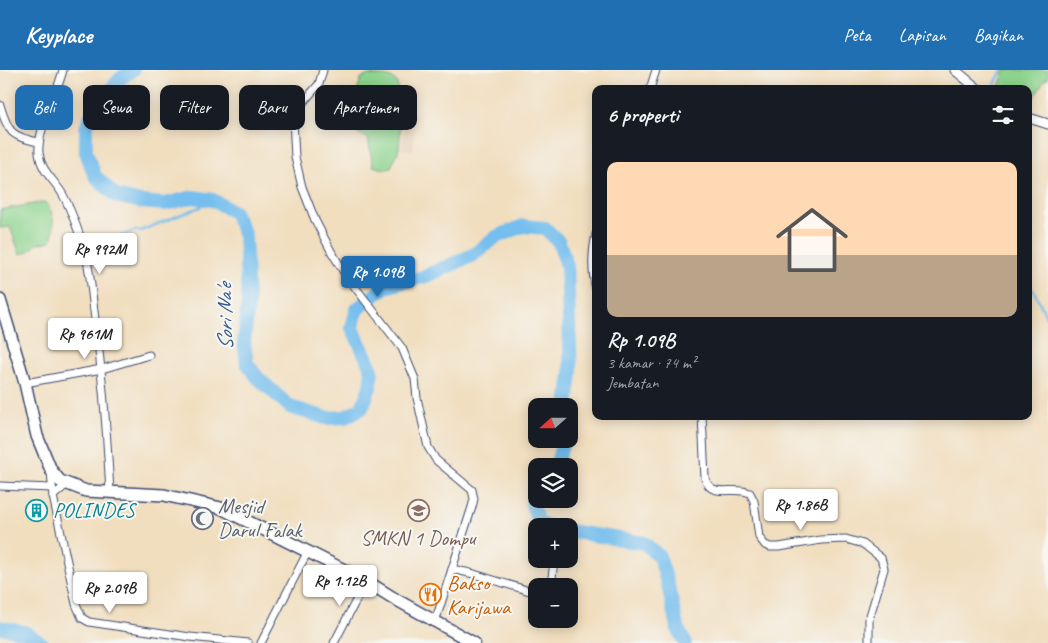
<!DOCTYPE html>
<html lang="id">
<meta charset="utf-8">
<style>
:root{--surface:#171b24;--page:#242831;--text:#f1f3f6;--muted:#9ea1a6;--accent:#1f6fb2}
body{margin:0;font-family:Caveat,sans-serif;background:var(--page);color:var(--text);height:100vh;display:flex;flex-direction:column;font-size:19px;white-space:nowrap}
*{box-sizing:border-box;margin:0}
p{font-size:16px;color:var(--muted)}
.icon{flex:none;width:28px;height:28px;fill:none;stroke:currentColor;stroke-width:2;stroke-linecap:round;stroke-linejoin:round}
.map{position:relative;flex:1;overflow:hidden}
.side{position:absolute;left:592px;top:15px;width:440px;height:335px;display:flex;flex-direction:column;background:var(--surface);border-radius:10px;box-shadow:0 2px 12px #0003}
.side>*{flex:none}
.top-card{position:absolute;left:15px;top:15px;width:475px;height:45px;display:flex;gap:10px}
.needle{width:32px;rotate:249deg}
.fabs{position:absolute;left:528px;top:328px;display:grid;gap:10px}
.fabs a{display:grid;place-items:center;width:50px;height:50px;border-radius:10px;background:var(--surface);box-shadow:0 2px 12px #0003;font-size:25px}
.price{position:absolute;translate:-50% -42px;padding:0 11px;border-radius:5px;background:#fff;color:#222;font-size:16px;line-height:32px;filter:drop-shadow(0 1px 2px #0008)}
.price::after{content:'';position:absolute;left:50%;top:30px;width:15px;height:11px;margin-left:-8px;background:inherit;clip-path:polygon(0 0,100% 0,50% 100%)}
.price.selected{background:var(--accent);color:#fff}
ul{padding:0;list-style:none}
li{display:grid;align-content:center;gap:10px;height:265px;padding:0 15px}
li span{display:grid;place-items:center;height:155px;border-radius:10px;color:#555}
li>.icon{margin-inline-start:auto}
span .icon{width:90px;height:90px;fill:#fffc;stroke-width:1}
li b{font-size:21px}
h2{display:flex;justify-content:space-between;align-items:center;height:60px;padding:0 15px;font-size:21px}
.pill{padding:0 18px;border-radius:10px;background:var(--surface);box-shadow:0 2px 12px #0003;font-size:18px;line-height:45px}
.pill.selected{background:var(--accent);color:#fff}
header{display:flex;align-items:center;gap:30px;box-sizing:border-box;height:70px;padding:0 25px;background:var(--accent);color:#fff}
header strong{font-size:24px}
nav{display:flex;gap:28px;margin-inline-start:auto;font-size:18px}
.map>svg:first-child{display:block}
</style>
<header>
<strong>Keyplace</strong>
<nav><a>Peta</a><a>Lapisan</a><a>Bagikan</a></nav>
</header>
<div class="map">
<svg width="1048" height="573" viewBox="0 0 1048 573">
<rect width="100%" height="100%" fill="#f6f6f2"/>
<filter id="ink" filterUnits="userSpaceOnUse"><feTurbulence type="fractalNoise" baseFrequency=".02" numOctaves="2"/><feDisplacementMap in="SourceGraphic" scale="10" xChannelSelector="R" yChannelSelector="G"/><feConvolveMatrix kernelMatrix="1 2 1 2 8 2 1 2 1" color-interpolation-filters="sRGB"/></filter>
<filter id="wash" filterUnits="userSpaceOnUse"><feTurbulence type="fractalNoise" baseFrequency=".0096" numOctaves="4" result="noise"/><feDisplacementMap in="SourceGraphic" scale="20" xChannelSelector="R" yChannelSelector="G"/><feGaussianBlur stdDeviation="1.12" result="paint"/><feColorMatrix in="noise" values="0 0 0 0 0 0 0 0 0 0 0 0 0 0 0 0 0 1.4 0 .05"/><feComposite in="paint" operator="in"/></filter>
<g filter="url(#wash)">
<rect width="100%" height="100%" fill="#f1debf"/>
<polygon fill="#e7cfb8" points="405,44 415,45 413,80 402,79"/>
<g fill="#8dd38d" stroke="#548176">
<polygon points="1005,0 1048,0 1048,9 1046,8 1029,36 1029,19 998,19"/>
<path d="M369 5C376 6 391 5 396 11 401 18 401 69 399 78 397 85 394 91 391 97L385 99 373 96 368 68 350 60 344 45 357 22 361 8Z"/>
<path d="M45 132C55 143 55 157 51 171L36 174 30 181 20 184 10 157 0 158V140Z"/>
</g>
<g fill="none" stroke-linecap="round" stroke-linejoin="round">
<g stroke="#74beed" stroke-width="2.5">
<polyline points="993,18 1002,0"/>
<path d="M89 191C98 181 126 159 140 161L200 137 204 128"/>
<polyline points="1029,215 1035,223 1048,250"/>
<polyline points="169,573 170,566"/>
</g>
<g stroke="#74beed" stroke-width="14">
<polyline points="133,0 121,8 95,37 86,58 86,82 95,106 116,126 141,132 165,134 193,127 213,130 234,142 245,165 248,235 244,272 247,293 257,307 290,337 326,348 345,347 362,338 370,317 372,300 352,257 357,239 385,217 426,206 473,185 496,167 523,156 545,158 559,172 567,196 571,303 567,336"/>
<polyline points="556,396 564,369"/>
<polyline points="536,417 532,434 538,452 548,456"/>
<polyline points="569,461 644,473 659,486 668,515 677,557 685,573"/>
<polyline points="0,557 24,562 41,573"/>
</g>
</g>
</g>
<g filter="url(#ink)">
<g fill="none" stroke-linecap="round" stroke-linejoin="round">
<defs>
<g id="minor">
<path d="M63 0C57 25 37 59 39 83 41 102 55 110 63 125 73 143 79 163 85 182 91 204 92 227 95 249 103 307 107 365 110 423"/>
<polyline points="323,0 319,14 295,42 293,49 295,87 302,117 315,150 331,181 345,204 402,278 415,309 417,328 428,377 436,390 472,420 474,429 472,437 435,552"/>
<polyline points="650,19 656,0"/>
<path d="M0 35C8 62 11 67 39 72"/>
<path d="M596 164C592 183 591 200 596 219"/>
<polyline points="25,313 102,299 149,285"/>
<path d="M702 346 705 408C711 430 734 415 750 423L754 431 759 467 765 475 770 477H779L821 470 846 469 863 474 881 488 884 499 869 549V573"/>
<polyline points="51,401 53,426 76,534 82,548 89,552 190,567 248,573"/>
<polyline points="0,416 52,418"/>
<polyline points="53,426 67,414"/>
<polyline points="452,499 474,504 536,523"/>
<polyline points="551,516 554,491"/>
<polyline points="261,573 308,481"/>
<polyline points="334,573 366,511"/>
</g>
<g id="tertiary">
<polyline points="955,0 978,19"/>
<polyline points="1029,48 1048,54"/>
</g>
<polyline id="trunk" points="0,230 25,313 37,366 51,400 60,411 86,421 164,425 221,438 366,511 395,529 474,573"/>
</defs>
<use href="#minor" stroke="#3b496d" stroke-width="9"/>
<use href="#tertiary" stroke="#3b496d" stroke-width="11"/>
<use href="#trunk" stroke="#3b496d" stroke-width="14"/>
<use href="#minor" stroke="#fff" stroke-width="7"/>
<use href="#tertiary" stroke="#fff" stroke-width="9"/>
<use href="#trunk" stroke="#fff" stroke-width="11"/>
</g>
</g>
<defs>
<symbol id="building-ring" viewBox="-11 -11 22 22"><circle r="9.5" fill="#f6f6f2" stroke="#0f9aa8" stroke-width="1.5"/><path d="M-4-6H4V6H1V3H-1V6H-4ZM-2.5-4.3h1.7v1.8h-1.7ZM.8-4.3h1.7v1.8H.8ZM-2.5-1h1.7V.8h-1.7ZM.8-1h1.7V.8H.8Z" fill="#0f9aa8"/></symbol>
<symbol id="school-ring" viewBox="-11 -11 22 22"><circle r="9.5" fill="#f6f6f2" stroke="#8d6e63" stroke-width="1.5"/><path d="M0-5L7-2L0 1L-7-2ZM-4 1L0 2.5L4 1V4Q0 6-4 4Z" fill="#8d6e63"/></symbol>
<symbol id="mosque-ring" viewBox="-11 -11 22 22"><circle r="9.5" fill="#f6f6f2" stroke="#6b7280" stroke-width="1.5"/><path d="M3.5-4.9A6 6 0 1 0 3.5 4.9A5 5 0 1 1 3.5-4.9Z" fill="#6b7280"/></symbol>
<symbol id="restaurant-ring" viewBox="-11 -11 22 22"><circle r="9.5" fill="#f6f6f2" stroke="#e8710a" stroke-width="1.5"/><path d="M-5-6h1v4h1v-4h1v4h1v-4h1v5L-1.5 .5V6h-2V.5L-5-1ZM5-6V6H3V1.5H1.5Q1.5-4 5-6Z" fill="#e8710a"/></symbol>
</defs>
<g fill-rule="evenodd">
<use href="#building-ring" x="24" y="428" width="25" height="25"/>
<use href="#school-ring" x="406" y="428" width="25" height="25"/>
<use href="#mosque-ring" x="190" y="436" width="25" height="25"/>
<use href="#restaurant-ring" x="418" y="512" width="25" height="25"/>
</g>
<g text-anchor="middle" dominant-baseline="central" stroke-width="4" stroke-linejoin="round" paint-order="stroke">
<g font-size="21" fill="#5b616d" stroke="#f6f6f2" text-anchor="start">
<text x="218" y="436">Mesjid<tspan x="218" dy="24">Darul Falak</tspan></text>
</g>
<g font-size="21" fill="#0d838f" stroke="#f6f6f2" text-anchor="start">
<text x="53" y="440">POLINDES</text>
</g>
<g font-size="21" fill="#785e54" stroke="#f6f6f2">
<text x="418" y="468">SMKN 1 Dompu</text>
</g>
<g font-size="21" fill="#c56008" stroke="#f6f6f2" text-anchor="start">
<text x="447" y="513">Bakso<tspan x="447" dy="24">Karijawa</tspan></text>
</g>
<g font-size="22" font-style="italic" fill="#365a89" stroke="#f6f6f2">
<text transform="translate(225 247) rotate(-91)">Sori Na'e</text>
</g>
</g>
</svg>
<div class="fabs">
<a><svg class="needle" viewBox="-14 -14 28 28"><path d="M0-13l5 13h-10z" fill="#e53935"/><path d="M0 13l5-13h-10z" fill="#9ea1a6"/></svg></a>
<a><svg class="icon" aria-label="layers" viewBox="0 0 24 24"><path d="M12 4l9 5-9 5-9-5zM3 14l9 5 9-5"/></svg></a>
<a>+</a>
<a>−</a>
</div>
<b class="price" style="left:100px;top:205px">Rp 992M</b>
<b class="price selected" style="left:378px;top:228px">Rp 1.09B</b>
<b class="price" style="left:85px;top:290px">Rp 961M</b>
<b class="price" style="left:801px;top:461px">Rp 1.86B</b>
<b class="price" style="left:340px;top:537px">Rp 1.12B</b>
<b class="price" style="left:110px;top:544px">Rp 2.09B</b>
<div class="top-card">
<a class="pill selected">Beli</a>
<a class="pill">Sewa</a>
<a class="pill">Filter</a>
<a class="pill">Baru</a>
<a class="pill">Apartemen</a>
</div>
<section class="side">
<h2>6 properti<svg class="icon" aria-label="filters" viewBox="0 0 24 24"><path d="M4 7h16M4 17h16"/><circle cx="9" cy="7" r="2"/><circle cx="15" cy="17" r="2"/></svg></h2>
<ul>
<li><span style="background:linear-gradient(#ffd9b3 60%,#b9a48a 0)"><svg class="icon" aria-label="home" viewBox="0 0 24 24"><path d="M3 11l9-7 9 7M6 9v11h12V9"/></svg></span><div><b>Rp 1.09B</b><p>3 kamar · 74 m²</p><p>Jembatan</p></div></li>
</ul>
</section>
</div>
